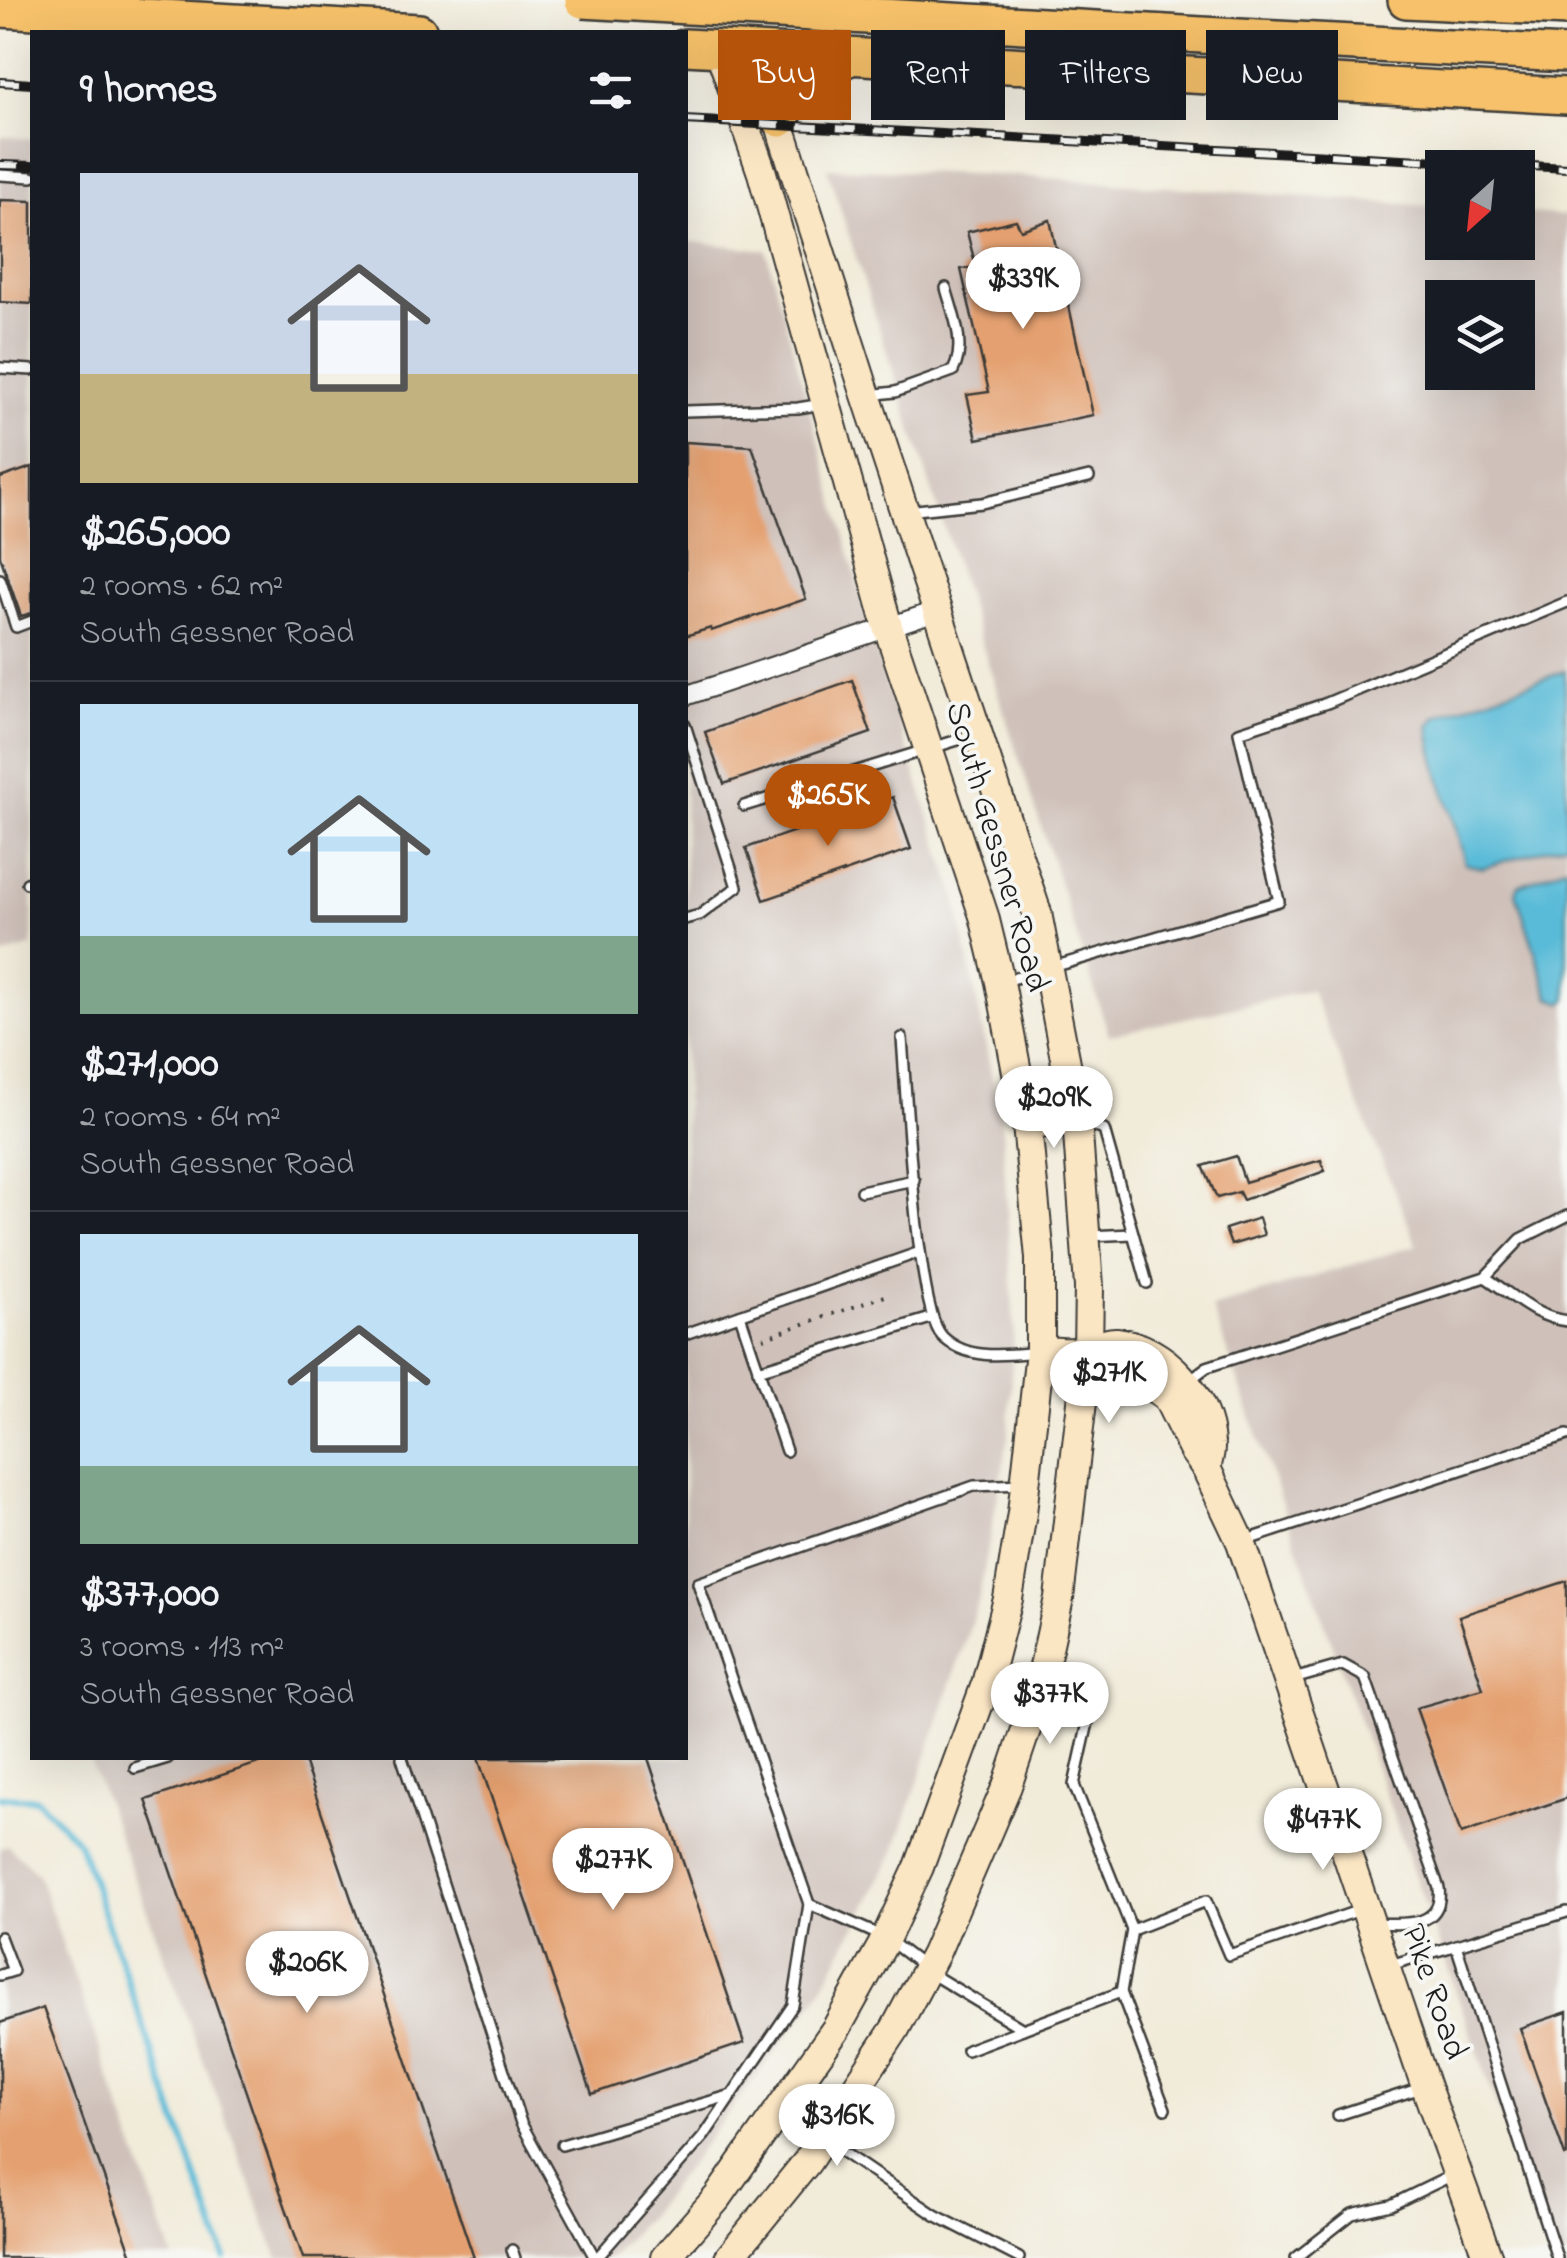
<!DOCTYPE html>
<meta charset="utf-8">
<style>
:root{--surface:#171b24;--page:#20242c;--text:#f1f3f6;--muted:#9ea1a6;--line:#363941;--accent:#b45309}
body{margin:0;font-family:"Indie Flower",sans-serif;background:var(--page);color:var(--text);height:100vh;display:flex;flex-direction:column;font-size:38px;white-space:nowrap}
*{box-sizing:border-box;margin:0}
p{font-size:32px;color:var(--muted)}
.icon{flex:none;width:55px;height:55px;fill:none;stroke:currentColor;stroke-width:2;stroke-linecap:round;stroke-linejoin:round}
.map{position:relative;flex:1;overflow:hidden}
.side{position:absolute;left:30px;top:30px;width:658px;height:1730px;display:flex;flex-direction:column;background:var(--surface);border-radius:0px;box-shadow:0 10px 40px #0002}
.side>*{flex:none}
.banner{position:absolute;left:718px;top:30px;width:698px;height:90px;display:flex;gap:20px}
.needle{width:65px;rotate:207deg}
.tools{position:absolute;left:1425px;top:150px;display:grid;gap:20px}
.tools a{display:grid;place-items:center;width:110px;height:110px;border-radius:0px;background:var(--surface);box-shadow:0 10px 40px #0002;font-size:50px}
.price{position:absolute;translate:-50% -85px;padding:0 22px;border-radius:35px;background:#fff;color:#222;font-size:32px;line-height:65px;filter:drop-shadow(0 2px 5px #0008)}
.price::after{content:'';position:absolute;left:50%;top:60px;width:30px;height:22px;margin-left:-15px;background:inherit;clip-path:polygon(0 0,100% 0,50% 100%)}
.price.active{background:var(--accent);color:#fff}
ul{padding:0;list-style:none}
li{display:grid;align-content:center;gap:20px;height:530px;padding:0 50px}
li+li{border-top:2px solid var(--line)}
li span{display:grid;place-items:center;height:310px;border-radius:0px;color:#555}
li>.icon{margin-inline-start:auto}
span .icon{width:180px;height:180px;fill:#fffc;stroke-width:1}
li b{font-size:42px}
h2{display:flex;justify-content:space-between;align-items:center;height:120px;padding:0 50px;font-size:42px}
.pill{padding:0 35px;border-radius:0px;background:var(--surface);box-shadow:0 10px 40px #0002;font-size:35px;line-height:90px}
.pill.active{background:var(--accent);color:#fff}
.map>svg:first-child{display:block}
</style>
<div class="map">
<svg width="1567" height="2258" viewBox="0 0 1567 2258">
<rect width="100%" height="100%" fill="#f6f6f2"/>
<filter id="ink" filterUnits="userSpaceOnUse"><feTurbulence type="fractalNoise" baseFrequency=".01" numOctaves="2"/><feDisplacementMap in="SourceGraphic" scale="20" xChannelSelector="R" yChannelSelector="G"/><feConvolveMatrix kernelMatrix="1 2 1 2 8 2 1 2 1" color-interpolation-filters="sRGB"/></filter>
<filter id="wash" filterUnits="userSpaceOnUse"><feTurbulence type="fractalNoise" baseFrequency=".0048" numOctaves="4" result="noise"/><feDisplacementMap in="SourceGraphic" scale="40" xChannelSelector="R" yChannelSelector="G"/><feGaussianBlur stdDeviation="2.25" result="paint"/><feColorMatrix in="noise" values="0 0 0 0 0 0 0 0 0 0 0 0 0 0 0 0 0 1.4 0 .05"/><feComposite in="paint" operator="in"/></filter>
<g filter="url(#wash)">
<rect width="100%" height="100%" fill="#f1ebd9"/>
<g fill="#cfc1ba" fill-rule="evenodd">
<polygon points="0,136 32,139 32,946 0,956"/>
<path d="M827 168 1018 176 1442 207V242H1518V212L1567 216V2258H1551L1212 1308 1417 1245 1311 990 1109 1035ZM1442 298H1518V372H1442Z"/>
<polygon points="685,241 766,250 883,675 956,897 1002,1127 1014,1329 1008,1440 978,1603 894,1854 818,1996 652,2212 610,2258 278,2258 89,1758 685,1758"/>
<polygon points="7,1845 38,1874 173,2258 0,2258 0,1848"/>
</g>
<g fill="#5abbd8" stroke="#3b6c7a" stroke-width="2.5">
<path d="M1565 671 1567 843 1482 868 1465 864C1455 818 1434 773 1429 726L1436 716Z"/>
<polygon points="1567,866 1567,1000 1563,1003 1550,998 1516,893 1518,886"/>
</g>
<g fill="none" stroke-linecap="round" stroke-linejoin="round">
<polyline stroke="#5abbd8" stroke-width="6" points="0,1797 37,1799 79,1843 225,2258"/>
</g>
<g id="blocks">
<g fill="#e4a070">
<polygon points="0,200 32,201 32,304 0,302"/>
<polygon points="1016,220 1021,230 1050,220 1093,415 977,439 967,395 989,392 961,269 976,267 967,232"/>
<polygon points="685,442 752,446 806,599 711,631 711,628 685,636"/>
<polygon points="32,467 32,613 21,616 0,556 0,478"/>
<polygon points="852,680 871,733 724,784 705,732"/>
<polygon points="893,797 911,849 764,900 746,848"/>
<polygon points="1236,1156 1245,1182 1321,1160 1325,1171 1243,1200 1239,1192 1217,1198 1203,1166"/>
<polygon points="1259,1218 1264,1235 1231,1245 1225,1229"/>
<polygon points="1567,1581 1567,1798 1461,1834 1416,1708 1483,1689 1459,1616"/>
<polygon points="274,1758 303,1758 474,2258 303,2258 146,1800"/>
<polygon points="478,1758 648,1758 744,2043 592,2094"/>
<polygon points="43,2008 133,2258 0,2258 0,2023"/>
<polygon points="1567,2012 1567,2155 1565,2156 1520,2028"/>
</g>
</g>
</g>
<g filter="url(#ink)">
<use href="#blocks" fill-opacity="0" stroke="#3c3b38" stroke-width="2.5"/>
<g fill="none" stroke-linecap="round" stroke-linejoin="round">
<defs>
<g id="lane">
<polyline points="0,175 32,177"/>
<polyline points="0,368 32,370"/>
<path d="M869 395 895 392 953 371C967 345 953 314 946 288"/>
<polyline points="685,411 798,408 823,404"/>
<polyline points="907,511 982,503 1089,477"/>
<polyline points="0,579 16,627 32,621"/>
<polyline points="685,725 737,887 700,915 685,919"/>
<polyline points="744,806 974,735"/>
<polyline points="27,883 32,881"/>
<polyline points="1005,981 1279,901 1239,732 1327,703 1567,602"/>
<path d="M902 1038C906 1088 916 1309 942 1336 966 1361 1006 1355 1037 1352"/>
<polyline points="1082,1122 1104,1130 1147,1283"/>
<polyline points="861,1191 914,1180"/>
<polyline points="1088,1236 1133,1234"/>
<path d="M1485 1277C1513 1295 1533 1317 1567 1321"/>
<polyline points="740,1315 786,1451"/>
<polyline points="685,1334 920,1252"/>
<polyline points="758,1370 931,1318"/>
<polyline points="1188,1381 1207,1367 1485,1277 1521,1239 1567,1216"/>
<polyline points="1022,1484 974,1486 698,1583 809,1904 886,1938 940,1979 1023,2029"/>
<polyline points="1247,1540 1567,1435"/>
<path d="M1290 1680 1343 1665 1365 1677 1439 1888C1444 1929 1402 1924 1373 1923"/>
<polyline points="1091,1709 1074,1785 1132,1930 1206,1901 1229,1955 1363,1909"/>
<polyline points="402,1758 521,2123 595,2258"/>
<polyline points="135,1768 168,1758"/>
<polyline points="0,1937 13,1971 0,1975"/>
<polyline points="1456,1945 1557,2258"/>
<polyline points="1387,1966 1567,1912"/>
<polyline points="1121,1992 1165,2109"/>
<polyline points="967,2050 1121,1992 1132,1930"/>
<polyline points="1338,2115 1421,2088"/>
<polyline points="825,2140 935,2215 1019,2258"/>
<polyline points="562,2145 732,2095"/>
<polyline points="512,2250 515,2258"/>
<polyline points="597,2258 704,2136 793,2005 809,1904"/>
<polyline points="1296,2258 1352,2214 1391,2205 1455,2174"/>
</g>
<polyline id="street" points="685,696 936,611"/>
<g id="secondary">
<polyline points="1027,1125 1077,1120"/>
<path d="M1040 1351C1055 1351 1073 1354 1087 1351 1098 1349 1105 1341 1117 1342 1165 1347 1208 1397 1210 1444 1211 1451 1208 1461 1206 1468"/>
<polyline points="1088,1351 1107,1368 1134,1373 1167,1397 1193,1450 1206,1468 1241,1542 1426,2087 1488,2258"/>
<polyline points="665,2258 718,2197 836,2029 882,1946 919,1867 986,1684 1008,1599 1022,1513 1040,1351 1040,1258 1027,1125 1000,982 984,916 888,627 762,173 719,49"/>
<polyline points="729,2258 807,2162 895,2029 935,1954 1007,1786 1038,1694 1059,1598 1088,1351 1089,1287 1077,1120 1037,913 866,395 783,135 761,50"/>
</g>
<g id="highway">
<polyline points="1406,0 1567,8"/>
<polyline points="0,9 419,32"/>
<polyline points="1202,35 1567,54"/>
<polyline points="685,47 1567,96"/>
<path d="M780 119C800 85 808 71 846 59"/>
</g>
</defs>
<use href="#lane" stroke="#3c3b38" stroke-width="14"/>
<use href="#street" stroke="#3c3b38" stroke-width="22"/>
<use href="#secondary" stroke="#3c3b38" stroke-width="32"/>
<use href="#highway" stroke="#3c3b38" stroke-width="40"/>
<polyline stroke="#3c3b38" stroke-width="4" stroke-dasharray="2.5 8" stroke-linecap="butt" points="763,1338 891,1294"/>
<use href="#lane" stroke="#fff" stroke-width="9"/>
<use href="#street" stroke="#fff" stroke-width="18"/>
<use href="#secondary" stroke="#fbe6c4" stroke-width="28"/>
<use href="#highway" stroke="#f6c16b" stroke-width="35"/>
<defs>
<g id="rail">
<polyline points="0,82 32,84"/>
<polyline points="685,120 1567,168"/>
<polyline points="0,165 32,166"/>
</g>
</defs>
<use href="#rail" stroke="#1c1c1c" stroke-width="10"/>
<use href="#rail" stroke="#f6f6f2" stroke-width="6" stroke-dasharray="19" stroke-linecap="butt"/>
<defs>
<polyline id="highway-bridge" points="583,0 1202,35"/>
</defs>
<use href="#highway-bridge" stroke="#3c3b38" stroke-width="40" stroke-linecap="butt"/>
<use href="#highway-bridge" stroke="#f6c16b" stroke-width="35"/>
</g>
</g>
<g text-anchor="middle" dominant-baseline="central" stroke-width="8" stroke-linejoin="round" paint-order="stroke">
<g font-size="35" fill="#1c1c1c" stroke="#f6f6f2">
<text transform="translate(996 847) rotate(74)">South Gessner Road</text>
<text transform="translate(1433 1992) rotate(71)">Pike Road</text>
</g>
</g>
</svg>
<div class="tools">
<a><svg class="needle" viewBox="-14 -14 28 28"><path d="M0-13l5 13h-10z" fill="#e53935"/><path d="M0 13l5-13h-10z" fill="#9ea1a6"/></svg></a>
<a><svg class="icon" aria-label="layers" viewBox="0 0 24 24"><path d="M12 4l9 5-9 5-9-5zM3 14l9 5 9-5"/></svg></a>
</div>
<b class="price" style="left:1023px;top:332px">$339K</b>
<b class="price active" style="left:828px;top:849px">$265K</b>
<b class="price" style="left:1054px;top:1151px">$209K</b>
<b class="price" style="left:1109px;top:1426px">$271K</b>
<b class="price" style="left:1050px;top:1747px">$377K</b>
<b class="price" style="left:1323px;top:1873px">$477K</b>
<b class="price" style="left:613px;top:1913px">$277K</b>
<b class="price" style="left:307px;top:2016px">$206K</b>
<b class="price" style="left:837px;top:2169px">$316K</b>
<div class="banner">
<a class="pill active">Buy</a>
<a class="pill">Rent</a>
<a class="pill">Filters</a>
<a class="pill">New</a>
</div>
<section class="side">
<h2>9 homes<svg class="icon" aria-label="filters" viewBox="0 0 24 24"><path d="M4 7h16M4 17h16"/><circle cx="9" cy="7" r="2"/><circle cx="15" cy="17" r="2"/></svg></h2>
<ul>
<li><span style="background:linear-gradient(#c9d6e8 65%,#c2b280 0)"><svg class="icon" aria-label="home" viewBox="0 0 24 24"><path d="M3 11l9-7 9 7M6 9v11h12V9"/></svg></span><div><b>$265,000</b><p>2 rooms · 62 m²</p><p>South Gessner Road</p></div></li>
<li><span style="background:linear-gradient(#bfe0f5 75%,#7fa58c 0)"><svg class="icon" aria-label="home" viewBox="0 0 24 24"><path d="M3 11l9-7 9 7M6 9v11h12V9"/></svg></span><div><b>$271,000</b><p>2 rooms · 64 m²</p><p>South Gessner Road</p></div></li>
<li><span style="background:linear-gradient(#bfe0f5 75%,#7fa58c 0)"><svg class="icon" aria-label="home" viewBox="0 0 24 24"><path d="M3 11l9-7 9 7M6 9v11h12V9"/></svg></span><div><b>$377,000</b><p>3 rooms · 113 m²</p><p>South Gessner Road</p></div></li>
</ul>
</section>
</div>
